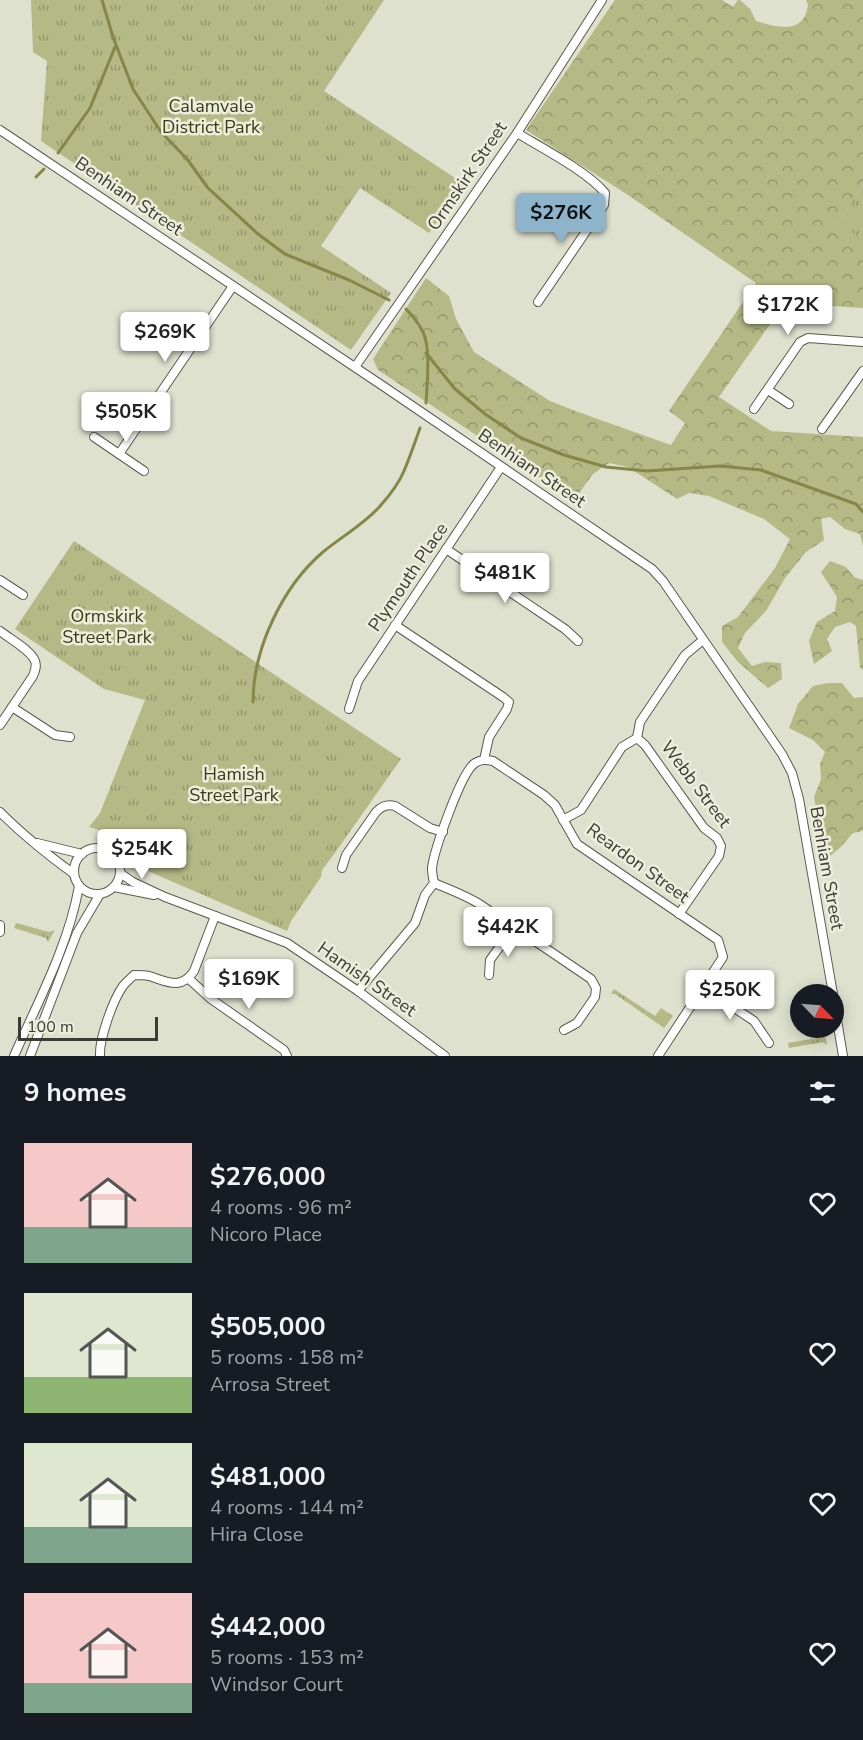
<!DOCTYPE html>
<meta charset="utf-8">
<style>
:root{--surface:#171b24;--page:#20242c;--text:#f1f3f6;--muted:#9ea1a6;--accent:#8eb4cc}
body{margin:0;font-family:"Nunito Sans",sans-serif;background:var(--page);color:var(--text);height:100vh;display:flex;flex-direction:column;font-size:22px;white-space:nowrap}
*{box-sizing:border-box;margin:0}
p{font-size:20px;color:var(--muted)}
.icon{flex:none;width:33px;height:33px;fill:none;stroke:currentColor;stroke-width:2;stroke-linecap:round;stroke-linejoin:round}
.map{position:relative;height:1056px;overflow:hidden}
.sheet{display:flex;flex-direction:column;background:var(--surface);flex:1}
.sheet>*{flex:none}
.needle{width:39px;rotate:115deg}
.controls{position:absolute;left:790px;top:984px;display:grid;gap:12px}
.controls a{display:grid;place-items:center;width:54px;height:54px;border-radius:50%;background:var(--surface);box-shadow:0 3px 15px #0003;font-size:30px}
.scale{position:absolute;left:18px;bottom:15px;width:140px;box-sizing:border-box;padding-left:6px;border:3px solid #3c3c35;border-top:0;font-size:16px;line-height:21px;white-space:nowrap;color:#3c3c35;-webkit-text-stroke:4px #eceedc;paint-order:stroke}
.price{position:absolute;translate:-50% -51px;padding:0 14px;border-radius:6px;background:#fff;color:#222;font-size:20px;line-height:39px;filter:drop-shadow(0 2px 3px #0008)}
.price::after{content:'';position:absolute;left:50%;top:36px;width:18px;height:14px;margin-left:-9px;background:inherit;clip-path:polygon(0 0,100% 0,50% 100%)}
.price.current{background:var(--accent);color:#111}
ul{padding:0;list-style:none}
li{display:flex;align-items:center;gap:18px;height:150px;padding:0 24px}
li span{display:grid;place-items:center;flex:none;width:168px;height:120px;border-radius:0px;color:#555}
li>.icon{margin-inline-start:auto}
span .icon{width:72px;height:72px;fill:#fffc;stroke-width:1}
li b{font-size:26px}
h2{display:flex;justify-content:space-between;align-items:center;height:72px;padding:0 24px;font-size:26px}
.map>svg:first-child{display:block}
</style>
<div class="map">
<svg width="863" height="1056" viewBox="0 0 863 1056">
<defs>
<pattern id="grass-tufts" width="24" height="20" patternUnits="userSpaceOnUse" patternTransform="scale(1.5)"><rect width="24" height="20" fill="#b5b986"/><path d="M3 7l-1-3M5 7V3M7 7l1-3M15 17l-1-3M17 17v-4M19 17l1-3" fill="none" stroke="#94986e"/></pattern>
<pattern id="forest-crowns" width="20" height="18" patternUnits="userSpaceOnUse" patternTransform="scale(1.5)"><rect width="20" height="18" fill="#b5b986"/><path d="M2 6a3 3 0 1 1 6 0M12 15a3 3 0 1 1 6 0" fill="none" stroke="#94986e"/></pattern>
</defs>
<rect width="100%" height="100%" fill="#dfe1cf"/>
<g fill="url(#grass-tufts)">
<polygon points="31,0 384,0 324,91 464,184 429,233 360,188 321,246 391,293 351,350 41,141 47,61 33,52"/>
<polygon points="863,184 863,308 838,223"/>
<polygon points="74,541 401,759 332,857 322,870 321,877 291,921 287,931 150,872 116,835 89,827 100,813 145,700 104,689 15,629"/>
<polygon points="16,923 49,932 55,930 48,942 46,938 14,928"/>
<polygon points="614,989 655,1016 661,1008 673,1016 664,1028 615,994 611,994"/>
<polygon points="825,1034 827,1045 823,1042 789,1048 788,1043 823,1037"/>
</g>
<g fill="url(#forest-crowns)">
<path d="M615 0H722L733 7 738 0H740L750 9 756 21C771 25 792 33 803 19 806 16 807 9 808 5L806 0H863V184L838 223 842 229 852 232 863 242V308L785 303 719 397 771 431 863 437V546L860 534 845 529 830 517 821 519 824 540 806 552 785 578 766 611 745 633 738 648 752 666 765 662 781 663 782 679 768 688 738 662 722 642V626L738 617 775 568 790 539 764 519 709 496 689 493 677 499 628 467 609 463 593 474 574 500 378 370 373 359 426 278 449 296 456 319 474 352 550 401 578 412 671 445 685 423 669 411 756 283 625 193 526 130Z"/>
<polygon points="830,561 846,567 854,577 863,580 863,670 860,668 856,626 850,622 835,627 827,639 832,651 814,664 809,641 817,622 835,611 837,597 821,572"/>
<polygon points="828,683 842,683 854,698 863,697 863,831 853,833 840,848 826,859 814,797 821,779 820,764 825,752 813,740 789,728 798,704 813,686"/>
</g>
<g fill="none" stroke-linecap="round" stroke-linejoin="round">
<g stroke="#848748" stroke-width="3">
<polyline points="102,0 113,37 133,89 161,132 187,159 208,188 258,234 285,254 349,280 389,300"/>
<polyline points="58,153 90,108 115,47"/>
<polyline points="36,177 44,169"/>
<path d="M406 309C413 316 419 324 423 332 431 349 427 385 426 403"/>
<polyline points="426,353 455,389 485,414 521,438 564,455 606,467 647,471 720,466 761,470 856,504 863,512"/>
<path d="M253 702C253 648 283 586 323 552 342 536 365 524 381 505 389 496 399 483 404 471 410 457 415 442 420 428"/>
</g>
<defs>
<g id="minor">
<polyline points="0,130 383,386 652,569 663,581 782,754 792,773 799,799 833,994"/>
<path d="M517 133C542 148 588 172 605 193L604 205 538 302"/>
<polyline points="355,367 517,133 602,0"/>
<polyline points="768,390 789,404"/>
<polyline points="754,409 800,342 808,338 863,342"/>
<polyline points="822,429 863,371"/>
<polyline points="94,437 144,471"/>
<polyline points="119,454 233,286"/>
<polyline points="446,549 565,629 578,641"/>
<polyline points="0,580 23,595"/>
<polyline points="395,625 503,697 509,702 507,709 489,737 484,760"/>
<path d="M0 631C10 639 31 650 35 661 37 666 35 671 33 676L0 725"/>
<polyline points="12,707 55,735 70,737"/>
<polyline points="349,709 358,681 501,467"/>
<polyline points="637,738 645,745 704,828 717,838 721,846 719,856 679,914"/>
<path d="M0 812C23 835 48 855 74 874"/>
<polyline points="563,820 581,810 622,747 637,738 640,722 685,655 703,640"/>
<polyline points="37,843 82,854"/>
<circle cx="97" cy="871" r="23"/>
<path d="M342 868 346 855 376 812C382 806 387 804 395 806L430 828 443 832"/>
<polyline points="120,873 133,882 165,897 287,943 358,991 445,1056"/>
<path d="M434 883C461 894 495 906 509 934L529 937 591 979 596 988 595 997 577 1023 564 1030"/>
<polyline points="114,887 154,895"/>
<polyline points="0,925 0,932"/>
<polyline points="489,975 490,960 509,934"/>
<polyline points="189,979 211,999 284,1050 287,1056"/>
<polyline points="703,987 754,1021 769,1043"/>
<path d="M358 991 415 923 425 895 434 883C433 878 432 873 432 868 434 851 461 772 475 763 481 759 487 760 493 761L544 795 555 805 577 844 718 940 723 957 658 1056"/>
<polyline points="834,1002 843,1056"/>
<path d="M14 1056C38 1002 69 944 79 886"/>
<polyline points="30,1056 77,933 100,894"/>
<path d="M100 1056C99 1039 113 1000 123 986 126 982 130 979 134 975 139 975 144 975 149 976 166 981 181 991 194 971L215 916"/>
</g>
</defs>
<use href="#minor" stroke="#5a5b4b" stroke-width="10"/>
<use href="#minor" stroke="#fff" stroke-width="8"/>
</g>
<g text-anchor="middle" dominant-baseline="central" stroke-width="5" stroke-linejoin="round" paint-order="stroke">
<g font-size="18" fill="#3a3c16" stroke="#eceedc">
<text x="211" y="106">Calamvale<tspan x="211" dy="21">District Park</tspan></text>
<text x="107" y="616">Ormskirk<tspan x="107" dy="21">Street Park</tspan></text>
<text x="234" y="774">Hamish<tspan x="234" dy="21">Street Park</tspan></text>
</g>
<g font-size="18" fill="#3c3c35" stroke="#eceedc">
<text transform="translate(467 176) rotate(-56)">Ormskirk Street</text>
<text transform="translate(129 196) rotate(34)">Benhiam Street</text>
<text transform="translate(532 468) rotate(34)">Benhiam Street</text>
<text transform="translate(408 577) rotate(-56)">Plymouth Place</text>
<text transform="translate(696 784) rotate(53)">Webb Street</text>
<text transform="translate(638 863) rotate(36)">Reardon Street</text>
<text transform="translate(827 868) rotate(80)">Benhiam Street</text>
<text transform="translate(367 979) rotate(35)">Hamish Street</text>
</g>
</g>
</svg>
<div class="controls">
<a><svg class="needle" viewBox="-14 -14 28 28"><path d="M0-13l5 13h-10z" fill="#e53935"/><path d="M0 13l5-13h-10z" fill="#9ea1a6"/></svg></a>
</div>
<div class="scale">100 m</div>
<b class="price current" style="left:561px;top:244px">$276K</b>
<b class="price" style="left:788px;top:336px">$172K</b>
<b class="price" style="left:165px;top:363px">$269K</b>
<b class="price" style="left:126px;top:443px">$505K</b>
<b class="price" style="left:505px;top:604px">$481K</b>
<b class="price" style="left:142px;top:880px">$254K</b>
<b class="price" style="left:508px;top:958px">$442K</b>
<b class="price" style="left:249px;top:1010px">$169K</b>
<b class="price" style="left:730px;top:1021px">$250K</b>
</div>
<section class="sheet">
<h2>9 homes<svg class="icon" aria-label="filters" viewBox="0 0 24 24"><path d="M4 7h16M4 17h16"/><circle cx="9" cy="7" r="2"/><circle cx="15" cy="17" r="2"/></svg></h2>
<ul>
<li><span style="background:linear-gradient(#f6c9c9 70%,#7fa58c 0)"><svg class="icon" aria-label="home" viewBox="0 0 24 24"><path d="M3 11l9-7 9 7M6 9v11h12V9"/></svg></span><div><b>$276,000</b><p>4 rooms · 96 m²</p><p>Nicoro Place</p></div><svg class="icon" aria-label="heart" viewBox="0 0 24 24"><path d="M12 20l-8-8c-3-5 5-10 8-4 3-6 11-1 8 4z"/></svg></li>
<li><span style="background:linear-gradient(#dfe7d0 70%,#8fb573 0)"><svg class="icon" aria-label="home" viewBox="0 0 24 24"><path d="M3 11l9-7 9 7M6 9v11h12V9"/></svg></span><div><b>$505,000</b><p>5 rooms · 158 m²</p><p>Arrosa Street</p></div><svg class="icon" aria-label="heart" viewBox="0 0 24 24"><path d="M12 20l-8-8c-3-5 5-10 8-4 3-6 11-1 8 4z"/></svg></li>
<li><span style="background:linear-gradient(#dfe7d0 70%,#7fa58c 0)"><svg class="icon" aria-label="home" viewBox="0 0 24 24"><path d="M3 11l9-7 9 7M6 9v11h12V9"/></svg></span><div><b>$481,000</b><p>4 rooms · 144 m²</p><p>Hira Close</p></div><svg class="icon" aria-label="heart" viewBox="0 0 24 24"><path d="M12 20l-8-8c-3-5 5-10 8-4 3-6 11-1 8 4z"/></svg></li>
<li><span style="background:linear-gradient(#f6c9c9 75%,#7fa58c 0)"><svg class="icon" aria-label="home" viewBox="0 0 24 24"><path d="M3 11l9-7 9 7M6 9v11h12V9"/></svg></span><div><b>$442,000</b><p>5 rooms · 153 m²</p><p>Windsor Court</p></div><svg class="icon" aria-label="heart" viewBox="0 0 24 24"><path d="M12 20l-8-8c-3-5 5-10 8-4 3-6 11-1 8 4z"/></svg></li>
</ul>
</section>
